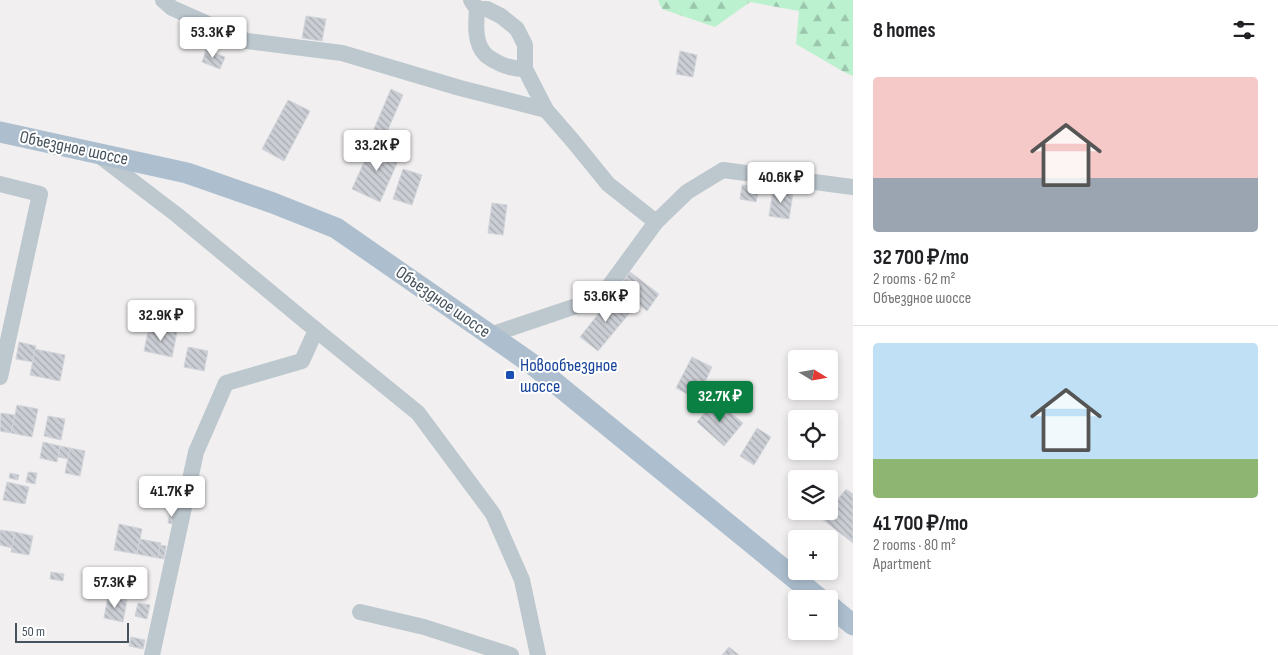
<!DOCTYPE html>
<meta charset="utf-8">
<style>
:root{--surface:#fff;--page:#f6f6f6;--text:#202124;--muted:#757577;--line:#e0e0e0;--accent:#0b8043}
body{margin:0;font-family:"Sofia Sans Condensed",sans-serif;background:var(--page);color:var(--text);height:100vh;display:flex;flex-direction:column;font-size:19px;white-space:nowrap}
*{box-sizing:border-box;margin:0}
p{font-size:16px;color:var(--muted)}
.icon{flex:none;width:28px;height:28px;fill:none;stroke:currentColor;stroke-width:2;stroke-linecap:round;stroke-linejoin:round}
.map{position:relative;flex:1;overflow:hidden}
.drawer{display:flex;flex-direction:column;background:var(--surface);width:425px}
.drawer>*{flex:none}
.needle{width:32px;rotate:101deg}
.fabs{position:absolute;left:788px;top:350px;display:grid;gap:10px}
.fabs a{display:grid;place-items:center;width:50px;height:50px;border-radius:5px;background:var(--surface);box-shadow:0 2px 8px #0003;font-size:25px}
.scale{position:absolute;left:15px;bottom:12px;width:114px;box-sizing:border-box;padding-left:5px;border:2px solid #46535d;border-top:0;font-size:14px;line-height:18px;white-space:nowrap;color:#46535d;-webkit-text-stroke:4px #fff;paint-order:stroke}
.price{position:absolute;translate:-50% -42px;padding:0 11px;border-radius:5px;background:#fff;color:#222;font-size:16px;line-height:32px;filter:drop-shadow(0 1px 2px #0008)}
.price::after{content:'';position:absolute;left:50%;top:30px;width:15px;height:11px;margin-left:-8px;background:inherit;clip-path:polygon(0 0,100% 0,50% 100%)}
.price.current{background:var(--accent);color:#fff}
ul{padding:0;list-style:none}
li{display:grid;align-content:center;gap:10px;height:265px;padding:0 20px}
li+li{border-top:1px solid var(--line)}
li span{display:grid;place-items:center;height:155px;border-radius:5px;color:#555}
li>.icon{margin-inline-start:auto}
span .icon{width:90px;height:90px;fill:#fffc;stroke-width:1}
li b{font-size:21px}
h2{display:flex;justify-content:space-between;align-items:center;height:60px;padding:0 20px;font-size:21px}
main{display:flex;flex:1;min-height:0}
.map>svg:first-child{display:block}
</style>
<main>
<div class="map">
<svg width="853" height="655" viewBox="0 0 853 655">
<defs>
<pattern id="forest-firs" width="22" height="20" patternUnits="userSpaceOnUse" patternTransform="scale(1.25)"><rect width="22" height="20" fill="#bbf1cf"/><path d="M5 1l3.5 6h-7zM16 11l3.5 6h-7z" fill="#9ac6ab"/></pattern>
<pattern id="building-back-hatch" width="6" height="6" patternUnits="userSpaceOnUse" patternTransform="scale(1.25)"><rect width="6" height="6" fill="#cbced4"/><path d="M-1 5l2 2M0 0l6 6M5-1l2 2" fill="none" stroke="#a7aaaf"/></pattern>
</defs>
<rect width="100%" height="100%" fill="#f1efef"/>
<polygon fill="url(#forest-firs)" points="658,0 853,0 853,76 844,72 796,44 799,11 750,2 715,27 662,9"/>
<g fill="url(#building-back-hatch)" stroke="#d2d5db">
<polygon points="306,16 326,19 322,41 302,38"/>
<polygon points="206,50 225,57 220,69 202,62"/>
<polygon points="680,51 697,55 693,77 676,74"/>
<polygon points="391,89 403,95 386,134 374,129"/>
<polygon points="288,100 310,111 284,161 262,149"/>
<polygon points="373,142 401,154 380,202 352,189"/>
<polygon points="403,169 422,175 412,205 393,199"/>
<polygon points="742,185 759,187 756,202 740,199"/>
<polygon points="773,190 793,193 789,219 769,216"/>
<polygon points="492,203 507,205 503,235 488,233"/>
<polygon points="630,272 659,294 647,311 618,289"/>
<polygon points="614,294 633,309 598,351 580,337"/>
<polygon points="149,327 177,332 172,357 144,351"/>
<polygon points="19,342 36,346 33,362 16,359"/>
<polygon points="188,347 208,351 204,371 184,367"/>
<polygon points="35,349 65,355 60,381 30,375"/>
<polygon points="692,357 712,367 697,399 676,388"/>
<polygon points="715,400 743,423 724,446 697,422"/>
<polygon points="17,405 38,409 32,437 11,433"/>
<polygon points="1,413 15,415 11,433 0,431"/>
<polygon points="48,416 65,419 61,440 44,436"/>
<polygon points="757,428 771,437 754,465 740,456"/>
<polygon points="43,442 60,446 57,462 40,458"/>
<polygon points="60,446 70,448 68,459 58,457"/>
<polygon points="70,448 85,451 80,476 65,473"/>
<polygon points="28,472 37,473 35,484 26,482"/>
<polygon points="10,473 19,475 18,480 9,478"/>
<polygon points="7,482 29,487 25,504 3,500"/>
<polygon points="846,489 853,494 853,543 822,519"/>
<polygon points="170,512 176,514 174,524 168,523"/>
<polygon points="119,524 142,529 137,554 114,550"/>
<polygon points="0,530 15,532 12,548 0,545"/>
<polygon points="15,532 33,536 29,555 11,552"/>
<polygon points="140,539 161,543 158,558 137,554"/>
<polygon points="160,545 166,546 164,559 158,558"/>
<polygon points="51,572 64,574 63,581 50,579"/>
<polygon points="108,596 127,600 123,622 104,618"/>
<polygon points="138,603 150,605 147,619 135,616"/>
<polygon points="131,637 145,640 143,649 129,646"/>
<polygon points="729,647 739,655 722,655"/>
</g>
<g fill="none" stroke-linecap="round" stroke-linejoin="round">
<g stroke="#bcc7ce" stroke-width="16">
<polyline points="163,0 172,8 247,41 342,53 460,88 546,110"/>
<polyline points="471,0 477,9 487,9 501,16 517,29 525,45 525,69 546,110 573,141 608,184 656,222"/>
<path d="M477 9C476 23 474 43 485 54 487 57 492 59 495 61 505 67 514 69 525 69"/>
<polyline points="97,154 177,215 316,330 418,413 493,514 522,580 538,655"/>
<polyline points="0,184 40,194 0,377"/>
<polyline points="490,335 588,302 607,289 656,222 687,192 723,170 853,187"/>
<polyline points="360,612 424,627 511,655"/>
<polyline points="152,655 196,452 226,383 302,361 316,330"/>
</g>
<g stroke="#adbfcf" stroke-width="21">
<polyline points="0,132 187,173 273,203 336,228 532,364 820,599"/>
<polyline points="829,605 853,625"/>
</g>
</g>
<rect fill="#1a4fb4" stroke="#fff" stroke-width="2" x="505" y="370" width="10" height="10" rx="2.5"/>
<g text-anchor="middle" dominant-baseline="central" stroke-width="4" stroke-linejoin="round" paint-order="stroke">
<g font-size="18" fill="#46535d" stroke="#fff">
<text transform="translate(74 148) rotate(12)">Объездное шоссе</text>
<text transform="translate(443 302) rotate(35)">Объездное шоссе</text>
</g>
<g font-size="18" fill="#164399" stroke="#fff" text-anchor="start">
<text x="520" y="365">Новообъездное<tspan x="520" dy="21">шоссе</tspan></text>
</g>
</g>
</svg>
<div class="fabs">
<a><svg class="needle" viewBox="-14 -14 28 28"><path d="M0-13l5 13h-10z" fill="#e53935"/><path d="M0 13l5-13h-10z" fill="#757577"/></svg></a>
<a><svg class="icon" aria-label="locate" viewBox="0 0 24 24"><circle cx="12" cy="12" r="6"/><path d="M12 2v4M12 18v4M2 12h4M18 12h4"/></svg></a>
<a><svg class="icon" aria-label="layers" viewBox="0 0 24 24"><path d="M12 4l9 5-9 5-9-5zM3 14l9 5 9-5"/></svg></a>
<a>+</a>
<a>−</a>
</div>
<div class="scale">50 m</div>
<b class="price" style="left:213px;top:59px">53.3K ₽</b>
<b class="price" style="left:377px;top:172px">33.2K ₽</b>
<b class="price" style="left:781px;top:204px">40.6K ₽</b>
<b class="price" style="left:606px;top:323px">53.6K ₽</b>
<b class="price" style="left:161px;top:342px">32.9K ₽</b>
<b class="price current" style="left:720px;top:423px">32.7K ₽</b>
<b class="price" style="left:172px;top:518px">41.7K ₽</b>
<b class="price" style="left:115px;top:609px">57.3K ₽</b>
</div>
<section class="drawer">
<h2>8 homes<svg class="icon" aria-label="filters" viewBox="0 0 24 24"><path d="M4 7h16M4 17h16"/><circle cx="9" cy="7" r="2"/><circle cx="15" cy="17" r="2"/></svg></h2>
<ul>
<li><span style="background:linear-gradient(#f6c9c9 65%,#9aa5b1 0)"><svg class="icon" aria-label="home" viewBox="0 0 24 24"><path d="M3 11l9-7 9 7M6 9v11h12V9"/></svg></span><div><b>32 700 ₽/mo</b><p>2 rooms · 62 m²</p><p>Объездное шоссе</p></div></li>
<li><span style="background:linear-gradient(#bfe0f5 75%,#8fb573 0)"><svg class="icon" aria-label="home" viewBox="0 0 24 24"><path d="M3 11l9-7 9 7M6 9v11h12V9"/></svg></span><div><b>41 700 ₽/mo</b><p>2 rooms · 80 m²</p><p>Apartment</p></div></li>
</ul>
</section>
</main>
